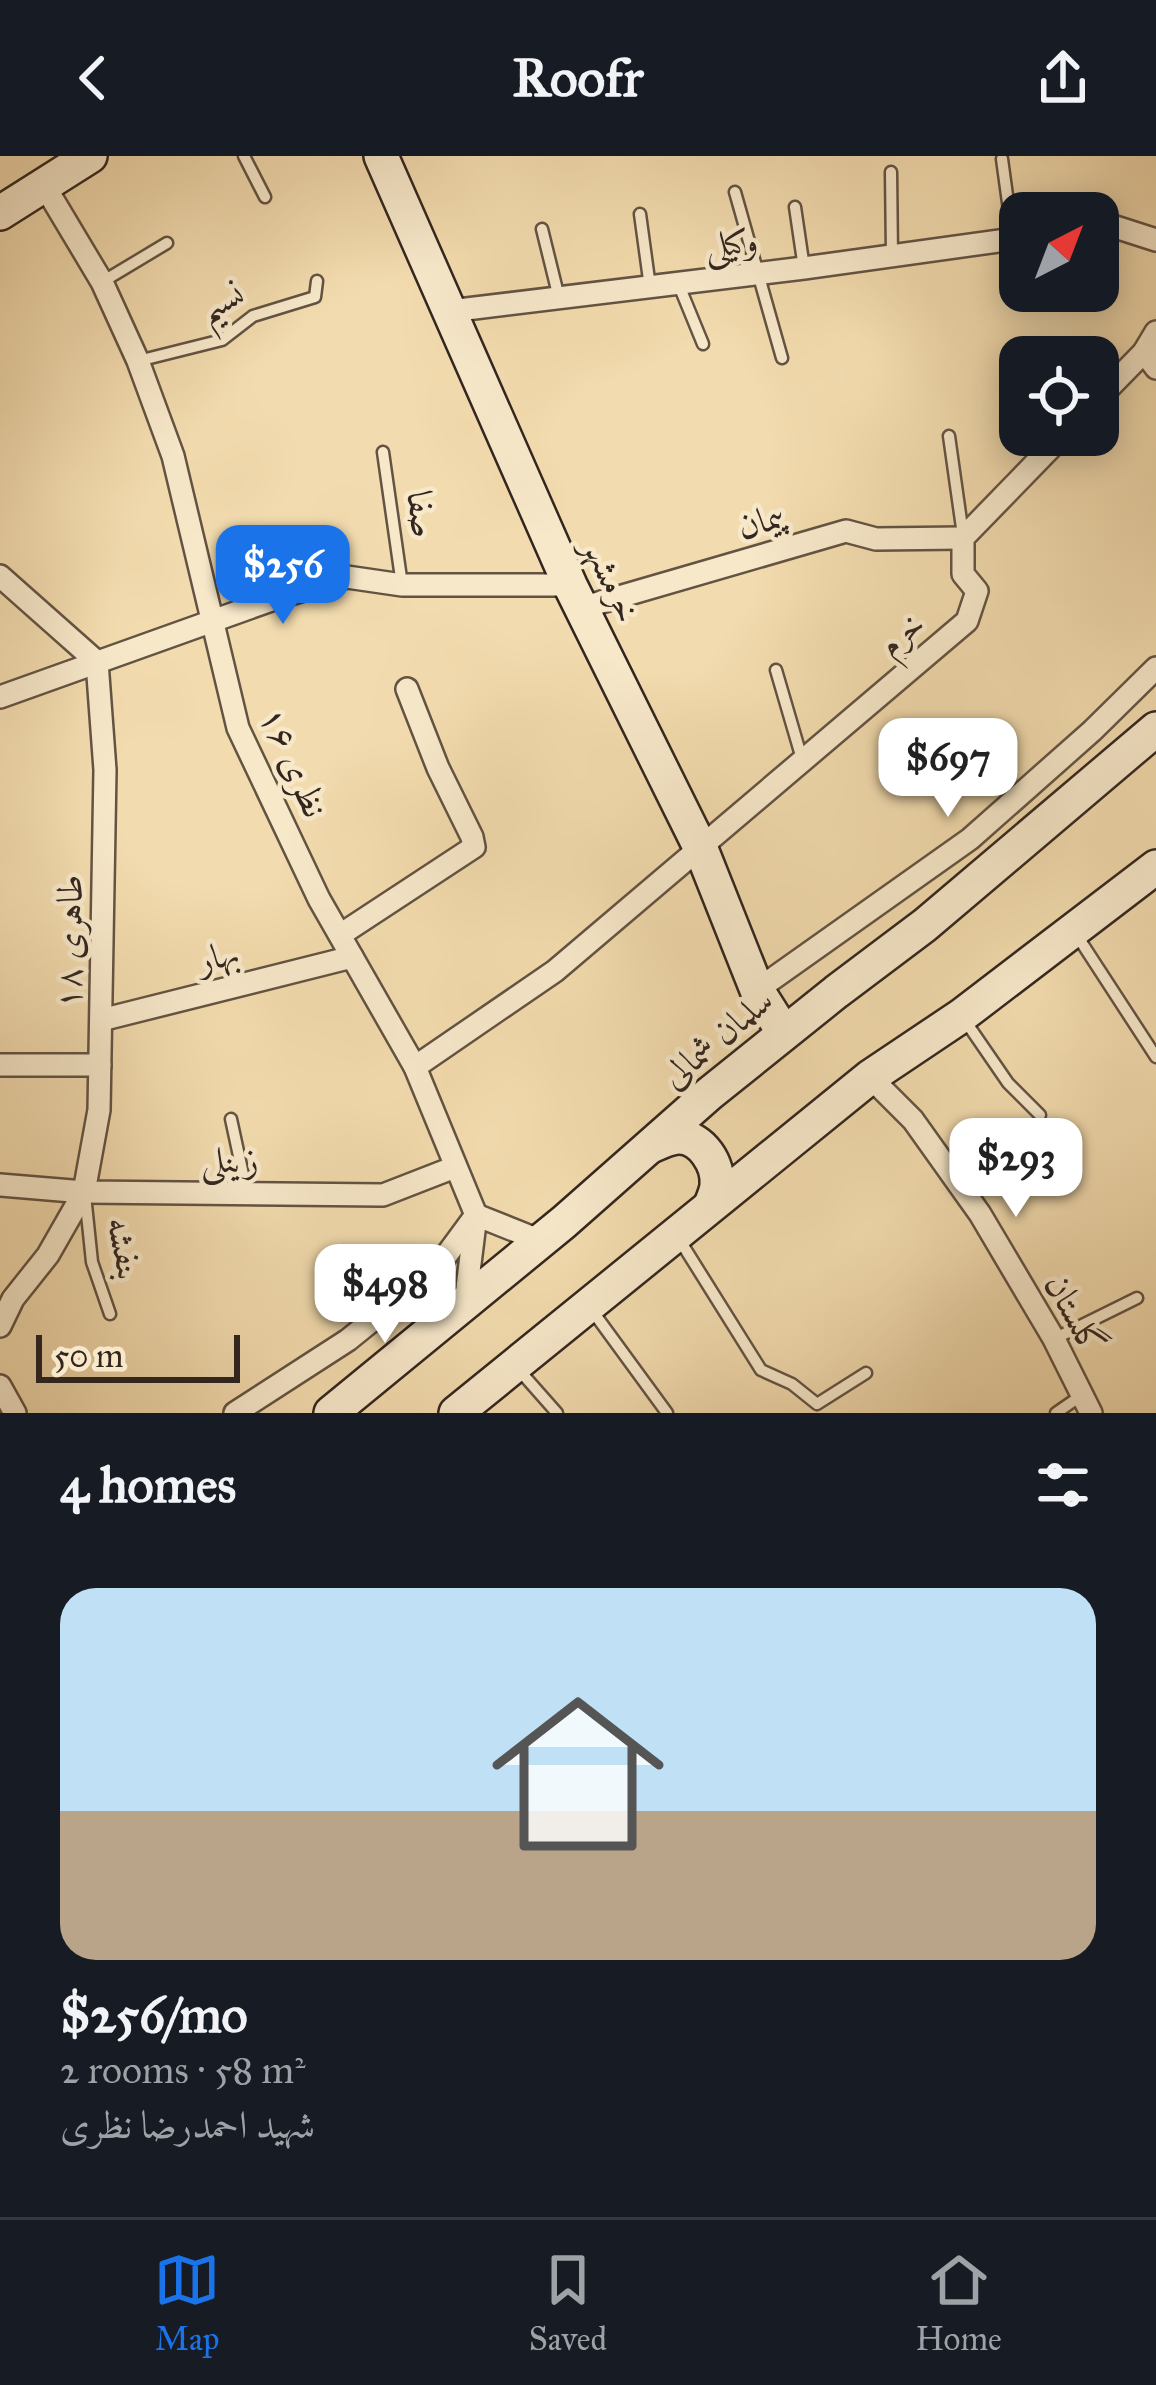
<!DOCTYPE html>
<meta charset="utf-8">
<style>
:root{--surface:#171b24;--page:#242831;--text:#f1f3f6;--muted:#9ea1a6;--line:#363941;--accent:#1a73e8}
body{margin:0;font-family:"IM FELL Great Primer",Amiri,serif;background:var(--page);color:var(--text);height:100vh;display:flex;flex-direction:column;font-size:45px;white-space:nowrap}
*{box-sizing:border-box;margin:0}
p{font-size:39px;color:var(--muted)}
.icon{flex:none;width:66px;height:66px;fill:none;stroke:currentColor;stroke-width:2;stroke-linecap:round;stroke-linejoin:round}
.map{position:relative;height:1257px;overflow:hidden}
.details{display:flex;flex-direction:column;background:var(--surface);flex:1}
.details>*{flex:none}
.needle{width:78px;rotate:42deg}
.tools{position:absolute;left:999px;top:36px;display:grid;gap:24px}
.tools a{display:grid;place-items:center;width:120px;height:120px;border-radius:24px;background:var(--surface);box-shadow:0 6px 30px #0003;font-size:60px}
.scale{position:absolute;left:36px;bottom:30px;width:204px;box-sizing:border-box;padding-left:12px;border:6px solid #33261f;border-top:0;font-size:33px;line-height:42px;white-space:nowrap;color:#33261f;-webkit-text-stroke:9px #f7e8ca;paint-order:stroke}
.price{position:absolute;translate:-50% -102px;padding:0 27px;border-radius:24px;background:#fff;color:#222;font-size:39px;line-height:78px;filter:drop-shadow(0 3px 6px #0008)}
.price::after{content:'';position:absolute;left:50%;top:72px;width:36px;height:27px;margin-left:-18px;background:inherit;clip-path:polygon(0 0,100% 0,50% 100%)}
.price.on{background:var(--accent);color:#fff}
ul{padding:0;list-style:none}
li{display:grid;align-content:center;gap:24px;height:636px;padding:0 60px}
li+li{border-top:3px solid var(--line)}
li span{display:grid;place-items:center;height:372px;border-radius:36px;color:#555}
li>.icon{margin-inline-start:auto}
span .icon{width:216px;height:216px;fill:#fffc;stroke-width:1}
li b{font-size:51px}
h2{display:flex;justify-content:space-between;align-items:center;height:144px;padding:0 60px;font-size:51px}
header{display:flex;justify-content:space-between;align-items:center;height:156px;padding:0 60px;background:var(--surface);font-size:54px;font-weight:700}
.tab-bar{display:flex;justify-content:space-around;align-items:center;height:168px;border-top:3px solid var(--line);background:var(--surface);font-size:33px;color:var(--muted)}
.tab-bar a{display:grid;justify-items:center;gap:6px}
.tab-bar .on{color:var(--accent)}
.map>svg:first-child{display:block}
</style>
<header><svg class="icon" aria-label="back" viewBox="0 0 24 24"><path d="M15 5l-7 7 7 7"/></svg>Roofr<svg class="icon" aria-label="share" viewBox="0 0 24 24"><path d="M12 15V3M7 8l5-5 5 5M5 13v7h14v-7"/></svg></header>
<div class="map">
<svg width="1156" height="1257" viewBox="0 0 1156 1257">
<rect width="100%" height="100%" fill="#f2dbae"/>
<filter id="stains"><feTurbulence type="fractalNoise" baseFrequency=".00167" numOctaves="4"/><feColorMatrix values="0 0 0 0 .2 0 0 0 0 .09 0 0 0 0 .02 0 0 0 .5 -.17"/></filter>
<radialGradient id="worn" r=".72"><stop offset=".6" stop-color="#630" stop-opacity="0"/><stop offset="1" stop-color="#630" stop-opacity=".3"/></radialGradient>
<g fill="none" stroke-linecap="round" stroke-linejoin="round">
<defs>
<g id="lane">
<polyline points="244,0 265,41"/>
<polyline points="1002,3 1013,83"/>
<polyline points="891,16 892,99"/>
<polyline points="735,36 782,202"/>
<polyline points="795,51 804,112"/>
<polyline points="640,58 650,131"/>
<polyline points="542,73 559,142"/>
<polyline points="102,126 167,87"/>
<polyline points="678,127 703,188"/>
<polyline points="138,205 222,184 253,160 315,141 317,125"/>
<polyline points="949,280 963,379"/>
<polyline points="383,296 402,429"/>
<polyline points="776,514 802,603"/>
<polyline points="1076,778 1156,901"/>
<polyline points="964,863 1008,927 1040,959"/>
<polyline points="231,963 247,1037"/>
<polyline points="85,1039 92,1106 110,1158"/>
<polyline points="679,1083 761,1214 792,1228 817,1248 866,1217"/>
<polyline points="591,1153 667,1257"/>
<polyline points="1054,1183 1137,1142"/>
<polyline points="519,1214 557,1257"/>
<polyline points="1056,1257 1082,1239"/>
</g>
<g id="street">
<polyline points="44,29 102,126 138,205 173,300 238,572 319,743 415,911 476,1059 437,1112 348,1184 235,1257"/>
<polyline points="1098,68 1103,67 1156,84"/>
<polyline points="450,155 804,112 1020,82"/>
<polyline points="1156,176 1144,196 1156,212"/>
<polyline points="1098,243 1144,196"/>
<polyline points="0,420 97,506 105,614 99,954 84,1036 48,1099 13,1143 0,1170"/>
<polyline points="581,452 846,375 876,383 963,382"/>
<polyline points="0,541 277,442 347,421 402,429 570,429"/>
<polyline points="340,779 474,691 472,681 438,612 407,533"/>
<polyline points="757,834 970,683 1092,575 1156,512"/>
<polyline points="101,864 352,801"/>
<polyline points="0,909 100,909"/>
<polyline points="415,911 555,815 967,465 977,435 963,418 963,382 1063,279"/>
<polyline points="870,921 913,964 980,1058 1054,1183 1091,1257"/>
<polyline points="0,1029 84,1036 383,1039 455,1011"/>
<polyline points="465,1148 476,1059 541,1085"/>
<polyline points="0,1230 15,1257"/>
</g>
<g id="secondary">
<polyline points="381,0 570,429 701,693 757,834 784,877"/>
<polyline points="0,57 90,0"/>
<path d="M651 990C660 986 670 981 679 981 702 981 719 1009 717 1030 716 1037 713 1043 711 1049"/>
<polyline points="331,1257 564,1066 709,938 836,836 925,769 1156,573"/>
<polyline points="456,1257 870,921 961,860 1156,711"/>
</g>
</defs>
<use href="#lane" stroke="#635343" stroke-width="15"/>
<use href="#street" stroke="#635343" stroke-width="26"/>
<use href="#secondary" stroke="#33261f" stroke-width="38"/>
<use href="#lane" stroke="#f7e8ca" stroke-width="10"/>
<use href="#street" stroke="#f7e8ca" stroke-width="21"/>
<use href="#secondary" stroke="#f7e8ca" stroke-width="33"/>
</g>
<g text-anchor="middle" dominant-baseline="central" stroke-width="9" stroke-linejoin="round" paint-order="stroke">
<g font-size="36" fill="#33261f" stroke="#f7e8ca">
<text transform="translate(731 87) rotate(-7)">وکیلی</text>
<text transform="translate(221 145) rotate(-26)">نسیم</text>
<text transform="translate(422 358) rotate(82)">صفا</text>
<text transform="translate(761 365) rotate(-16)">پیمان</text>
<text transform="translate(612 424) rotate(65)">خرمشهر</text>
<text transform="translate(901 478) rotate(-41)">خرم</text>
<text transform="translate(294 606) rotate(66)">نظری ۱۶</text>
<text transform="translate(69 786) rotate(-89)">طاهری ۱۸</text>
<text transform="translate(218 800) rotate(-14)">بهار</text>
<text transform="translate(717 882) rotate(-40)">سلمان شمالی</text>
<text x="230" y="1004">زینلی</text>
<text transform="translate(125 1092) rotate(79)">بنفشه</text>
<text transform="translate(1075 1158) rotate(61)">گلستان</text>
</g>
</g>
<rect width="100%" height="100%" filter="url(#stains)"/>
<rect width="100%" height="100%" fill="url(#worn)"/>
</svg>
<div class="tools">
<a><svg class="needle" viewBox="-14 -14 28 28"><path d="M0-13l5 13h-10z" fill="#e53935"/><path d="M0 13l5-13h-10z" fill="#9ea1a6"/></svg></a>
<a><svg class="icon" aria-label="locate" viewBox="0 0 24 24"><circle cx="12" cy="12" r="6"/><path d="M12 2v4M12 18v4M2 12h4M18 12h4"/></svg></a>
</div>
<div class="scale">50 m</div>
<b class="price on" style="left:283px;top:471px">$256</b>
<b class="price" style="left:948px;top:664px">$697</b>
<b class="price" style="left:1016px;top:1064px">$293</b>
<b class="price" style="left:385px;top:1190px">$498</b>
</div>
<section class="details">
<h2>4 homes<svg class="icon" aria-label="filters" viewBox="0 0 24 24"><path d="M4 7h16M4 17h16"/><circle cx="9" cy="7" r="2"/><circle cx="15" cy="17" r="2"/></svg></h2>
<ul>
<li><span style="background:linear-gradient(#bfe0f5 60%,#b9a48a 0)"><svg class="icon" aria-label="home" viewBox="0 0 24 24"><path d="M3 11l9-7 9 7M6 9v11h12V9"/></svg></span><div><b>$256/mo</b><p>2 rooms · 58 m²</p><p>شهید احمدرضا نظری</p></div></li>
</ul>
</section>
<nav class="tab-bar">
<a class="on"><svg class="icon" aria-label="map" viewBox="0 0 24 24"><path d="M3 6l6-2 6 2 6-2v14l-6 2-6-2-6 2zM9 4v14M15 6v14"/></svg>Map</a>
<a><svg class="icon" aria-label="saved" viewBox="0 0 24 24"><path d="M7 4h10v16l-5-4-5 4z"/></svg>Saved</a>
<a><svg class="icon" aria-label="home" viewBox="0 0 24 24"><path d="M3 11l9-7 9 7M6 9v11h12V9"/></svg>Home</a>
</nav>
